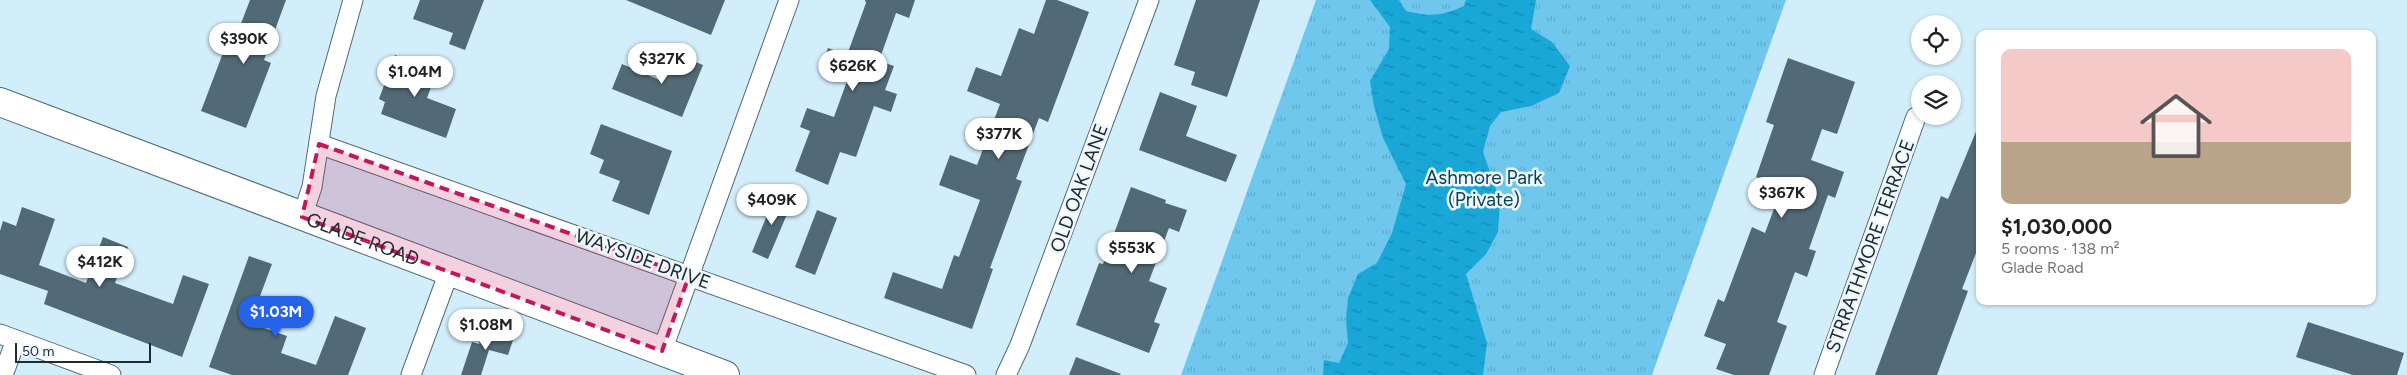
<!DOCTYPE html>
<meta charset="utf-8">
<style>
:root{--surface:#fff;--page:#f6f6f6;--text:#202124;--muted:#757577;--line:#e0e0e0;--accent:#2563eb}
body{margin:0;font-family:Figtree,sans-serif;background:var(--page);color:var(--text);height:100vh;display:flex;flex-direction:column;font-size:19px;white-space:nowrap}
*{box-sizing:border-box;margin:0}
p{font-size:16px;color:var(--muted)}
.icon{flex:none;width:28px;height:28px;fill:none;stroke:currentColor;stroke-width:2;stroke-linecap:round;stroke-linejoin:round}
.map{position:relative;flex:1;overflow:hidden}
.side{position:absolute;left:1976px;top:30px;width:400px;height:275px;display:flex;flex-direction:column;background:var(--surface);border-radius:10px;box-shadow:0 1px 4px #0004}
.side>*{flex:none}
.fabs{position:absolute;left:1911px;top:15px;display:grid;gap:10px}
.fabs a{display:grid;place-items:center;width:50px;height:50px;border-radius:50%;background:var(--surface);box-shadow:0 1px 4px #0004;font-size:25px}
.scale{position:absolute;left:15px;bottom:12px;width:136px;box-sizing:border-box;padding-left:5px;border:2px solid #202a2f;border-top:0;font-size:14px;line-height:18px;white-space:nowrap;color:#202a2f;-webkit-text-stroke:4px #edf8fd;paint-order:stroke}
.price{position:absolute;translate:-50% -42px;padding:0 11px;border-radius:18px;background:#fff;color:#222;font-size:16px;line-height:32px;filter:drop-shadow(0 1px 2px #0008)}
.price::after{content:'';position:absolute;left:50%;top:30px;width:15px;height:11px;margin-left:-8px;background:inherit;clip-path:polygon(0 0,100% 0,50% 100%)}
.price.active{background:var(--accent);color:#fff}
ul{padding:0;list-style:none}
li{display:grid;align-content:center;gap:10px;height:265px;padding:0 25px}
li+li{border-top:1px solid var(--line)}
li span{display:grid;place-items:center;height:155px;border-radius:10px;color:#555}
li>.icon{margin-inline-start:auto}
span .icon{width:90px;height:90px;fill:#fffc;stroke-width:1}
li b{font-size:21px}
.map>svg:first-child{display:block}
</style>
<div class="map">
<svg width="2407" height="375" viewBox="0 0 2407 375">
<defs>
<pattern id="grass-tufts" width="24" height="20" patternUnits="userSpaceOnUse" patternTransform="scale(1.25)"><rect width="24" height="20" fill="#6fc7ee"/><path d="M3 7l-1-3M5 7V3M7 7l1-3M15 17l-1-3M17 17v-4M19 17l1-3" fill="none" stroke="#60abcc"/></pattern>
<pattern id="water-ripples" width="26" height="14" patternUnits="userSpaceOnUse" patternTransform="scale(1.25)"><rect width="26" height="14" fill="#18a7d7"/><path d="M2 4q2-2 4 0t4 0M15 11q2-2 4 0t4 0" fill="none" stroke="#1588af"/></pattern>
</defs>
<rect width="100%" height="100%" fill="#d2eefb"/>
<polygon fill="url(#grass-tufts)" points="1316,0 1786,0 1652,375 1181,375"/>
<path fill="url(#water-ripples)" d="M1370 0H1399L1406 11C1429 17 1443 16 1464 6L1466 0H1536L1531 29 1552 42 1570 66 1559 93 1531 106 1501 112 1490 126 1483 152 1500 201 1498 232 1486 254 1466 274 1487 343 1483 375H1323L1324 360 1339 363 1348 343 1346 320 1348 298 1358 274 1377 263 1392 233 1406 184 1383 138 1374 106 1370 81 1389 49 1390 27Z"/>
<g fill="#516a75">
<polygon points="250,0 286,0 264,60 271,63 246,128 201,111 226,45 232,47"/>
<polygon points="420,0 484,0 465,50 449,44 453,33 413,19"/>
<polygon points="626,0 725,0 711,35"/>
<polygon points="865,0 915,0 909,18 896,13 879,61 894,66 885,90 897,94 891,112 874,106 856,157 840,152 828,185 795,171 810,131 800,127 807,108 834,117 847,81 820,71 828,48 847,55 866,3"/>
<polygon points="1046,0 1057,0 1089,12 1048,122 1039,118 1016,179 1022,181 990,268 993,269 972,329 884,298 893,272 942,289 954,255 959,257 980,200 939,185 950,155 977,165 1000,104 967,91 976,67 1001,76 1019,28 1034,34"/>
<polygon points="1196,0 1260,0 1227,97 1191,85 1195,72 1174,65"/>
<polygon points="673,53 703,65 682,117 612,89 622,64 662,81"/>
<polygon points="395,55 437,71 427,98 456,109 446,138 381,114 385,102 379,99"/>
<polygon points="1788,58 1855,82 1837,134 1822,129 1811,160 1844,172 1835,198 1828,195 1809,249 1816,251 1807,277 1795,272 1777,322 1787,326 1769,375 1734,375 1716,369 1726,344 1704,336 1718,299 1724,302 1752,227 1765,233 1782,187 1756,177 1774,125 1766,122"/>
<polygon points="1160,92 1197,106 1186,136 1237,155 1226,182 1139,150"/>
<polygon points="1980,122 1980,254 1976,253 1962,289 1968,291 1937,375 1875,375 1941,196 1948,199"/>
<polygon points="601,124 672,151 649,215 612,201 620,181 599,173 604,160 590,154"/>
<polygon points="1131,187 1166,200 1165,203 1187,210 1179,232 1169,228 1149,281 1167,288 1154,322 1160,324 1149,353 1076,325 1099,263 1103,264"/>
<polygon points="776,193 793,200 768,259 752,252"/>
<polygon points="22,207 55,219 39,265 86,283 103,237 128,247 115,283 173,304 183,275 209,284 182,357 44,304 48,291 0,274 0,231 3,221 16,226"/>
<polygon points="817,210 837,218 815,275 795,267"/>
<polygon points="249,256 272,264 250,323 287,336 281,353 316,365 335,316 366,328 348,375 232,375 209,367"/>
<polygon points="2308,322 2404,353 2397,375 2353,375 2296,357"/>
<polygon points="484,328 514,337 508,355 489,350 481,375 461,375 472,342 479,344"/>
<polygon points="1076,357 1121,374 1120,375 1069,375"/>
</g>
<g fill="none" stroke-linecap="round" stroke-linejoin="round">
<defs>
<g id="street">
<polyline points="319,144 966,375"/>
<polyline points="302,217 312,187 326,96 353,0"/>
<polyline points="0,334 111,375"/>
<polyline points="662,351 789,0"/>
<polyline points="3,375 16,340"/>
<polyline points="411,375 449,272"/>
<polyline points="1006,375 1020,345 1149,0"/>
<polyline points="1824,375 1916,117"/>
</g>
<g id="secondary">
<path id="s1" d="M0 102 725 375"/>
</g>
</defs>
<use href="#street" stroke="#516975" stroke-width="21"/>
<use href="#secondary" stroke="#516975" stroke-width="30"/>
<use href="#street" stroke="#fff" stroke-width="19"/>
<use href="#secondary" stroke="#fff" stroke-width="28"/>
</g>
<path fill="#c2185b" fill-opacity="0.2" stroke="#c2185b" stroke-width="4" stroke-dasharray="10 6" stroke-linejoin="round" d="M319 144 689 276 662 351 302 217Z"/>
<g text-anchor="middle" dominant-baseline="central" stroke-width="5" stroke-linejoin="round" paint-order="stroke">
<g font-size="19" fill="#063e53" stroke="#edf8fd">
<text x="1484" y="177">Ashmore Park<tspan x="1484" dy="22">(Private)</tspan></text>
</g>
<g font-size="19" fill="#202a2f" stroke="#edf8fd">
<text transform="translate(1079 188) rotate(-70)">OLD OAK LANE</text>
<text stroke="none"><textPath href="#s1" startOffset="388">GLADE ROAD</textPath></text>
<text transform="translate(1870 246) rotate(-70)">STRRATHMORE TERRACE</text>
<text transform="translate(643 259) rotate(20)">WAYSIDE DRIVE</text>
</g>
</g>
</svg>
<div class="fabs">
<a><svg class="icon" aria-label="locate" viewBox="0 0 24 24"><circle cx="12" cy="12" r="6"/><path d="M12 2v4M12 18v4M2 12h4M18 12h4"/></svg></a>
<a><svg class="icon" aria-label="layers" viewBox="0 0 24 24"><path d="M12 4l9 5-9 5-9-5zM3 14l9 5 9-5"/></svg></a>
</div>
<div class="scale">50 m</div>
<b class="price" style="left:244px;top:65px">$390K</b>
<b class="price" style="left:662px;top:85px">$327K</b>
<b class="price" style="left:853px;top:92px">$626K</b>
<b class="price" style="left:415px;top:98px">$1.04M</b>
<b class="price" style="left:999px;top:160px">$377K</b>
<b class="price" style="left:1782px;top:219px">$367K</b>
<b class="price" style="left:772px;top:226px">$409K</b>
<b class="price" style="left:1132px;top:274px">$553K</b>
<b class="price" style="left:100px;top:288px">$412K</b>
<b class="price active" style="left:276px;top:338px">$1.03M</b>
<b class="price" style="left:486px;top:351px">$1.08M</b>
<section class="side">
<ul>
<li><span style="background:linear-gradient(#f6c9c9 60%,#b9a48a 0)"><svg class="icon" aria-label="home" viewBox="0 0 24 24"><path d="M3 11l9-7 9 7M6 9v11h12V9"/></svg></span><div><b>$1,030,000</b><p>5 rooms · 138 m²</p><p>Glade Road</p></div></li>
</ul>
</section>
</div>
